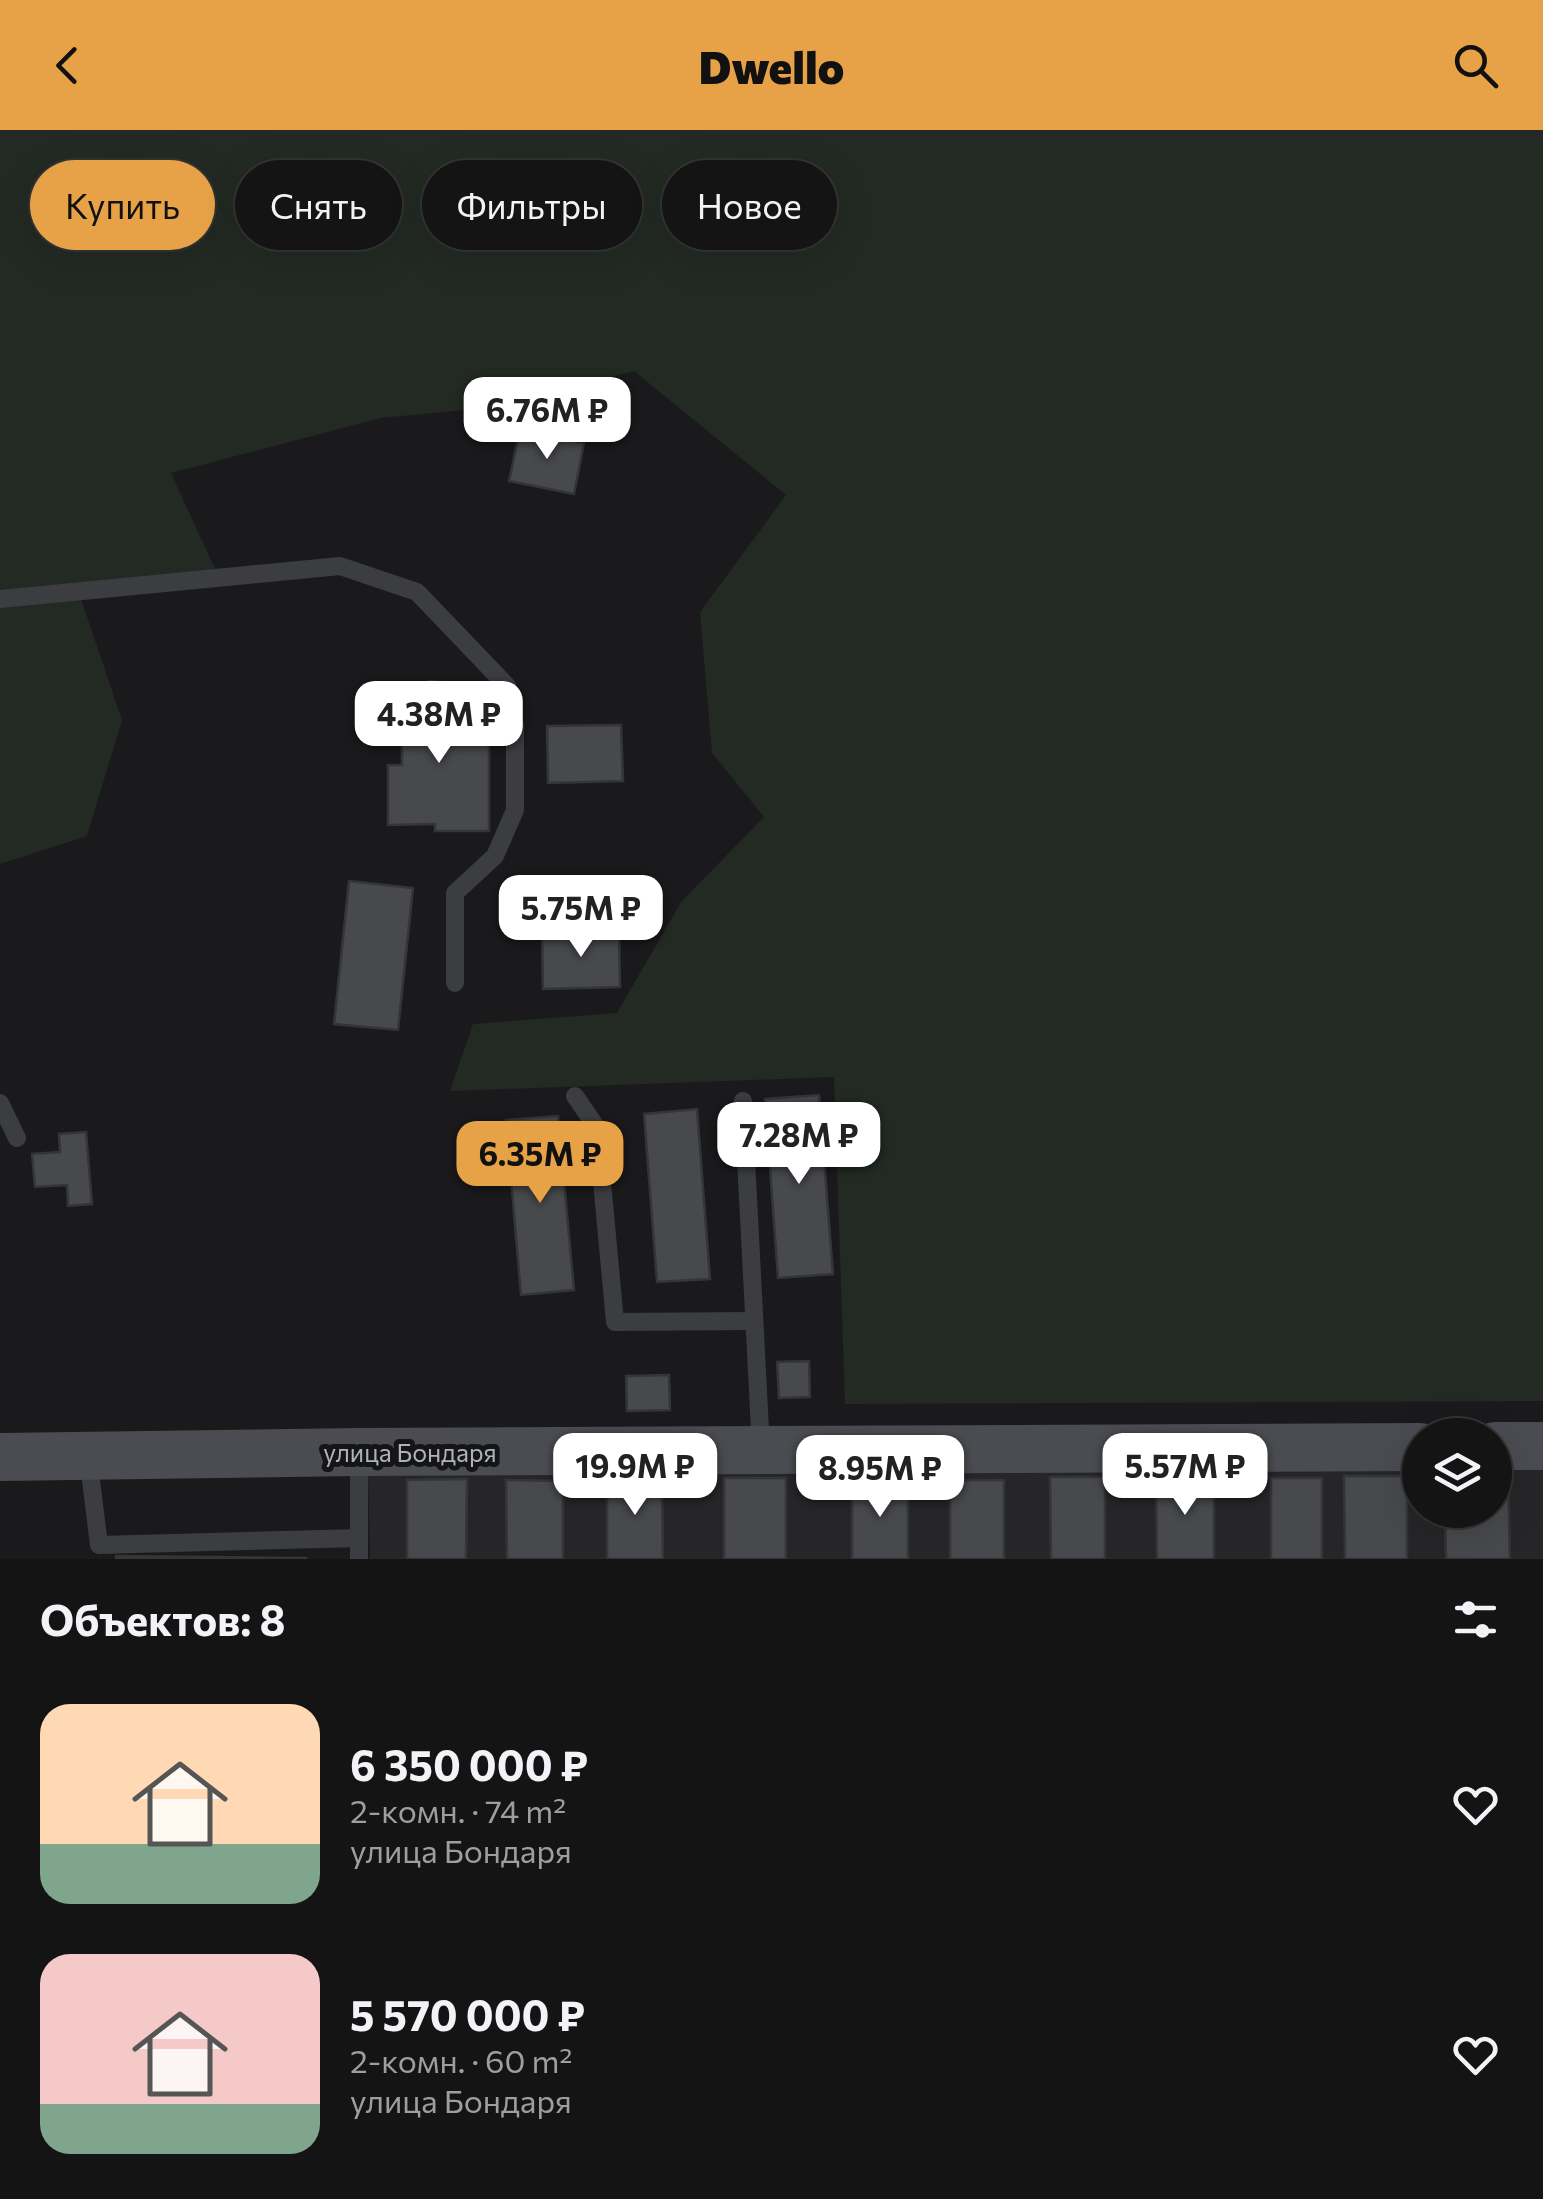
<!DOCTYPE html>
<html lang="ru">
<meta charset="utf-8">
<style>
:root{--surface:#141415;--page:#212122;--text:#f1f3f6;--muted:#9d9ea0;--line:#333334;--accent:#e7a247}
body{margin:0;font-family:Commissioner,sans-serif;background:var(--page);color:var(--text);height:100vh;display:flex;flex-direction:column;font-size:38px;white-space:nowrap}
*{box-sizing:border-box;margin:0}
p{font-size:32px;color:var(--muted)}
.icon{flex:none;width:55px;height:55px;fill:none;stroke:currentColor;stroke-width:2;stroke-linecap:round;stroke-linejoin:round}
.map{position:relative;height:1429px;overflow:hidden}
.panel{display:flex;flex-direction:column;background:var(--surface);flex:1}
.panel>*{flex:none}
.hud{position:absolute;left:30px;top:30px;width:1000px;height:90px;display:flex;gap:20px}
.fabs{position:absolute;left:1402px;top:1288px;display:grid;gap:20px}
.fabs a{display:grid;place-items:center;width:110px;height:110px;border-radius:50%;background:var(--surface);box-shadow:0 10px 40px #0002,0 0 0 2px var(--line);font-size:50px}
.price{position:absolute;translate:-50% -85px;padding:0 22px;border-radius:20px;background:#fff;color:#222;font-size:32px;line-height:65px;filter:drop-shadow(0 2px 5px #0008)}
.price::after{content:'';position:absolute;left:50%;top:60px;width:30px;height:22px;margin-left:-15px;background:inherit;clip-path:polygon(0 0,100% 0,50% 100%)}
.price.selected{background:var(--accent);color:#111}
ul{padding:0;list-style:none}
li{display:flex;align-items:center;gap:30px;height:250px;padding:0 40px}
li span{display:grid;place-items:center;flex:none;width:280px;height:200px;border-radius:30px;color:#555}
li>.icon{margin-inline-start:auto}
span .icon{width:120px;height:120px;fill:#fffc;stroke-width:1}
li b{font-size:42px}
h2{display:flex;justify-content:space-between;align-items:center;height:120px;padding:0 40px;font-size:42px}
.tag{padding:0 35px;border-radius:45px;background:var(--surface);box-shadow:0 10px 40px #0002,0 0 0 2px var(--line);font-size:35px;line-height:90px}
.tag.selected{background:var(--accent);color:#111}
header{display:flex;justify-content:space-between;align-items:center;height:130px;padding:0 40px;background:var(--accent);color:#111;font-size:45px;font-weight:800}
.map>svg:first-child{display:block}
</style>
<header><svg class="icon" aria-label="back" viewBox="0 0 24 24"><path d="M15 5l-7 7 7 7"/></svg>Dwello<svg class="icon" aria-label="search" viewBox="0 0 24 24"><circle cx="10" cy="10" r="6"/><path d="M15 15l6 6"/></svg></header>
<div class="map">
<svg width="1543" height="1429" viewBox="0 0 1543 1429">
<rect width="100%" height="100%" fill="#1a1a1c"/>
<polygon fill="#262629" points="1495,1332 1543,1332 1543,1429 370,1429 368,1341 1420,1333 1420,1380 1495,1380"/>
<polygon fill="#222a23" points="0,0 1543,0 1543,1271 845,1274 834,947 450,961 473,894 617,883 681,772 764,687 712,623 700,482 786,365 634,241 495,277 381,288 171,343 217,443 76,454 122,590 87,706 0,734"/>
<g fill="#47494c" stroke="#343538" stroke-width="2.5">
<polygon points="520,300 584,313 574,364 509,351"/>
<polygon points="430,551 441,552 454,560 461,573 461,603 489,603 489,701 435,701 435,694 388,695 388,635 402,635 402,574 410,561"/>
<polygon points="621,595 623,651 548,653 547,596"/>
<polygon points="349,751 413,758 398,900 334,894"/>
<polygon points="619,801 620,857 543,859 542,803"/>
<polygon points="819,965 833,1144 778,1148 765,969"/>
<polygon points="697,979 710,1149 657,1152 644,984"/>
<polygon points="558,986 574,1160 521,1165 506,990"/>
<polygon points="86,1002 92,1074 68,1076 67,1055 35,1057 32,1024 60,1022 59,1004"/>
<polygon points="809,1231 810,1267 779,1268 777,1232"/>
<polygon points="669,1245 670,1280 627,1281 626,1246"/>
<polygon points="1495,1342 1508,1342 1510,1429 1446,1429 1445,1380 1495,1380"/>
<polygon points="1344,1346 1407,1346 1407,1429 1345,1429"/>
<polygon points="607,1347 662,1347 663,1429 607,1429"/>
<polygon points="1050,1347 1105,1347 1105,1429 1051,1429"/>
<polygon points="1156,1347 1214,1347 1214,1429 1157,1429"/>
<rect x="724" y="1348" width="62" height="81"/>
<rect x="1271" y="1348" width="51" height="81"/>
<polygon points="467,1349 466,1429 407,1429 407,1350"/>
<polygon points="506,1350 563,1351 563,1429 507,1429"/>
<rect x="950" y="1350" width="54" height="79"/>
<rect x="852" y="1351" width="56" height="78"/>
<polygon points="116,1426 306,1428 306,1429 116,1429"/>
</g>
<g fill="none" stroke-linecap="round" stroke-linejoin="round">
<g stroke="#3b3d41" stroke-width="18">
<polyline points="0,469 340,436 417,462 507,556 515,596 515,680 495,726 455,763 455,853"/>
<polyline points="575,966 597,998 615,1192 753,1191"/>
<polyline points="743,971 761,1319"/>
<polyline points="0,973 17,1008"/>
<polyline points="88,1326 99,1415 359,1408"/>
<polyline points="359,1429 359,1322"/>
</g>
<g stroke="#4a4c51" stroke-width="48">
<polyline points="1495,1316 1543,1316"/>
<polyline points="0,1327 359,1322 1420,1317"/>
</g>
</g>
<g text-anchor="middle" dominant-baseline="central" stroke-width="10" stroke-linejoin="round" paint-order="stroke">
<g font-size="25" fill="#aeb3bb" stroke="#151517">
<text x="410" y="1322">улица Бондаря</text>
</g>
</g>
</svg>
<div class="fabs">
<a><svg class="icon" aria-label="layers" viewBox="0 0 24 24"><path d="M12 4l9 5-9 5-9-5zM3 14l9 5 9-5"/></svg></a>
</div>
<b class="price" style="left:547px;top:332px">6.76M ₽</b>
<b class="price" style="left:439px;top:636px">4.38M ₽</b>
<b class="price" style="left:581px;top:830px">5.75M ₽</b>
<b class="price" style="left:799px;top:1057px">7.28M ₽</b>
<b class="price selected" style="left:540px;top:1076px">6.35M ₽</b>
<b class="price" style="left:635px;top:1388px">19.9M ₽</b>
<b class="price" style="left:1185px;top:1388px">5.57M ₽</b>
<b class="price" style="left:880px;top:1390px">8.95M ₽</b>
<div class="hud">
<a class="tag selected">Купить</a>
<a class="tag">Снять</a>
<a class="tag">Фильтры</a>
<a class="tag">Новое</a>
</div>
</div>
<section class="panel">
<h2>Объектов: 8<svg class="icon" aria-label="filters" viewBox="0 0 24 24"><path d="M4 7h16M4 17h16"/><circle cx="9" cy="7" r="2"/><circle cx="15" cy="17" r="2"/></svg></h2>
<ul>
<li><span style="background:linear-gradient(#ffd9b3 70%,#7fa58c 0)"><svg class="icon" aria-label="home" viewBox="0 0 24 24"><path d="M3 11l9-7 9 7M6 9v11h12V9"/></svg></span><div><b>6 350 000 ₽</b><p>2-комн. · 74 m²</p><p>улица Бондаря</p></div><svg class="icon" aria-label="heart" viewBox="0 0 24 24"><path d="M12 20l-8-8c-3-5 5-10 8-4 3-6 11-1 8 4z"/></svg></li>
<li><span style="background:linear-gradient(#f6c9c9 75%,#7fa58c 0)"><svg class="icon" aria-label="home" viewBox="0 0 24 24"><path d="M3 11l9-7 9 7M6 9v11h12V9"/></svg></span><div><b>5 570 000 ₽</b><p>2-комн. · 60 m²</p><p>улица Бондаря</p></div><svg class="icon" aria-label="heart" viewBox="0 0 24 24"><path d="M12 20l-8-8c-3-5 5-10 8-4 3-6 11-1 8 4z"/></svg></li>
</ul>
</section>
